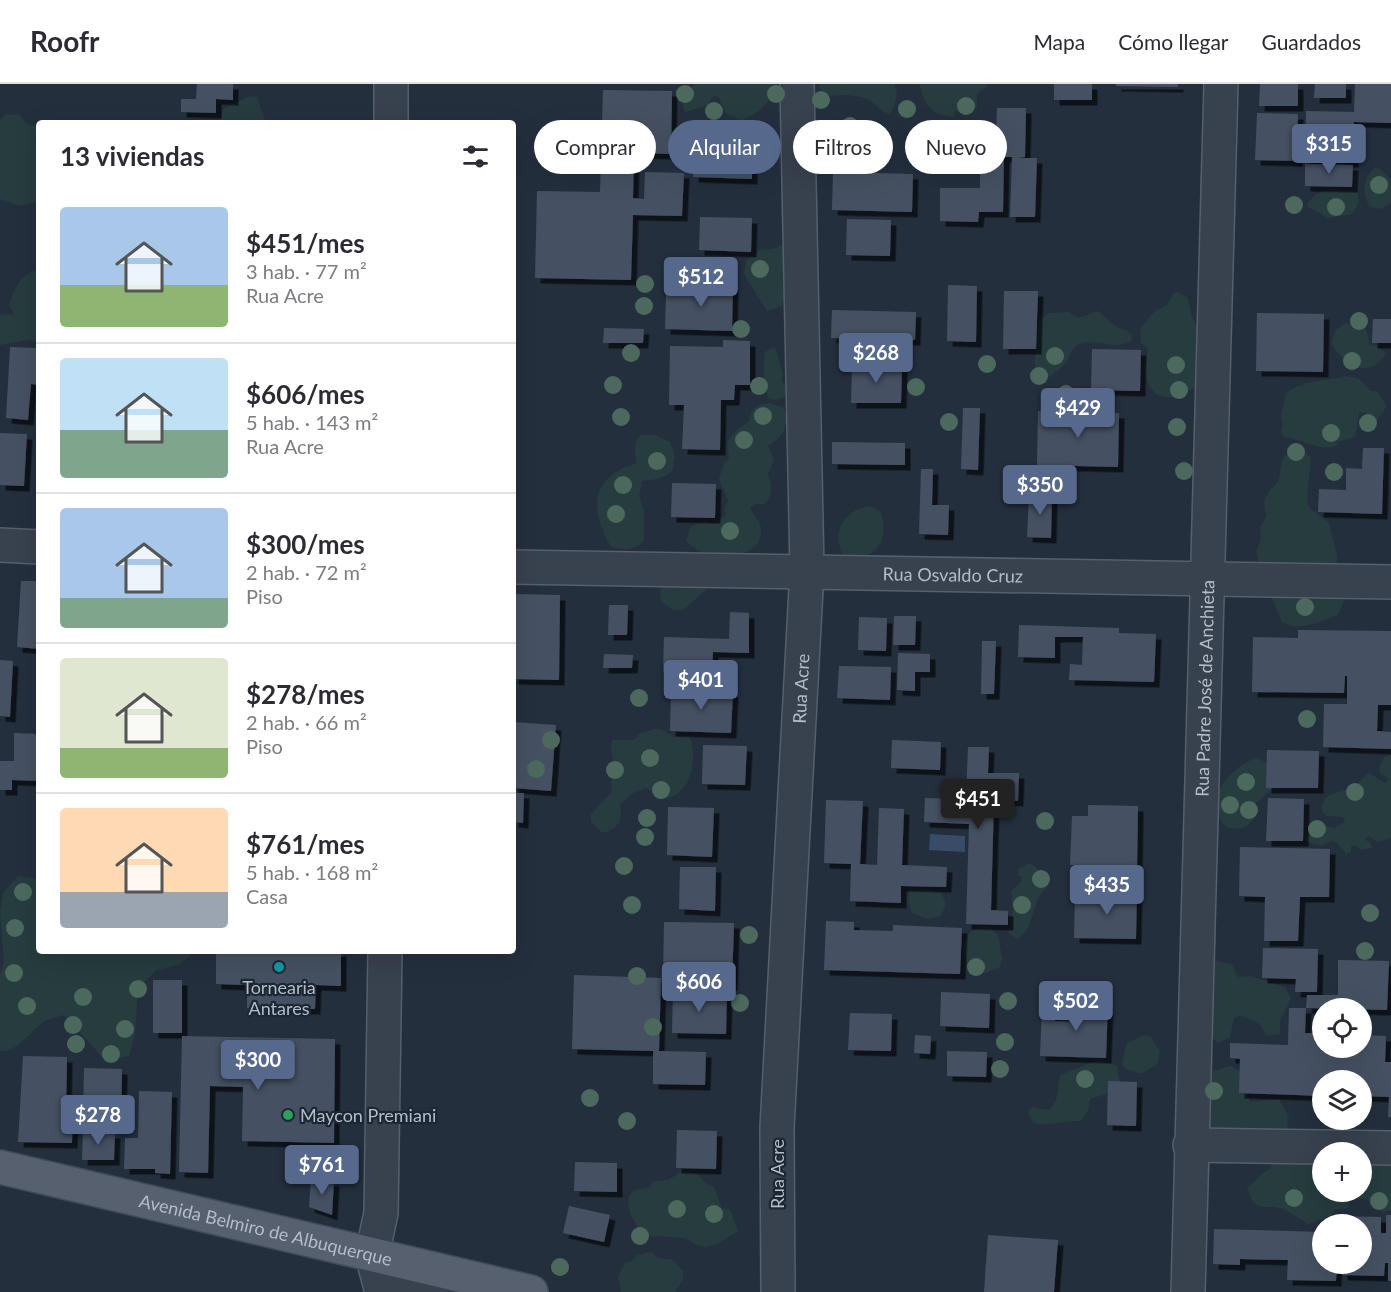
<!DOCTYPE html>
<html lang="es">
<meta charset="utf-8">
<style>
:root{--surface:#fff;--page:#f2f2f3;--text:#2b2b33;--muted:#7c7c81;--line:#e1e1e2;--accent:#56698c}
body{margin:0;font-family:Lato,sans-serif;background:var(--page);color:var(--text);height:100vh;display:flex;flex-direction:column;font-size:22px;white-space:nowrap}
*{box-sizing:border-box;margin:0}
p{font-size:20px;color:var(--muted)}
.icon{flex:none;width:33px;height:33px;fill:none;stroke:currentColor;stroke-width:2;stroke-linecap:round;stroke-linejoin:round}
.map{position:relative;flex:1;overflow:hidden}
.sheet{position:absolute;left:36px;top:36px;width:480px;height:834px;display:flex;flex-direction:column;background:var(--surface);border-radius:6px;box-shadow:0 6px 24px #0002}
.sheet>*{flex:none}
.banner{position:absolute;left:534px;top:36px;width:570px;height:54px;display:flex;gap:12px}
.controls{position:absolute;left:1312px;top:914px;display:grid;gap:12px}
.controls a{display:grid;place-items:center;width:60px;height:60px;border-radius:50%;background:var(--surface);box-shadow:0 6px 24px #0002;font-size:30px}
.price{position:absolute;translate:-50% -51px;padding:0 14px;border-radius:6px;background:var(--accent);color:#fff;font-size:20px;line-height:39px;filter:drop-shadow(0 2px 3px #0008)}
.price::after{content:'';position:absolute;left:50%;top:36px;width:18px;height:14px;margin-left:-9px;background:inherit;clip-path:polygon(0 0,100% 0,50% 100%)}
.price.selected{background:#222;color:#fff}
ul{padding:0;list-style:none}
li{display:flex;align-items:center;gap:18px;height:150px;padding:0 24px}
li+li{border-top:2px solid var(--line)}
li span{display:grid;place-items:center;flex:none;width:168px;height:120px;border-radius:6px;color:#555}
li>.icon{margin-inline-start:auto}
span .icon{width:72px;height:72px;fill:#fffc;stroke-width:1}
li b{font-size:26px}
h2{display:flex;justify-content:space-between;align-items:center;height:72px;padding:0 24px;font-size:26px}
.tag{padding:0 21px;border-radius:27px;background:var(--surface);box-shadow:0 6px 24px #0002;font-size:21px;line-height:54px}
.tag.selected{background:var(--accent);color:#fff}
header{display:flex;align-items:center;gap:36px;box-sizing:border-box;height:84px;padding:0 30px;background:var(--surface);border-bottom:2px solid var(--line)}
header strong{font-size:28px}
nav{display:flex;gap:33px;margin-inline-start:auto;font-size:21px}
.map>svg:first-child{display:block}
</style>
<header>
<strong>Roofr</strong>
<nav><a>Mapa</a><a>Cómo llegar</a><a>Guardados</a></nav>
</header>
<div class="map">
<svg width="1391" height="1208" viewBox="0 0 1391 1208">
<defs>
<filter id="shadow"><feDropShadow dx="5.5" dy="5.5" stdDeviation="0" flood-color="#0009"/></filter>
</defs>
<rect width="100%" height="100%" fill="#242f3e"/>
<g fill="#263c3f">
<path d="M695 0H777C774 15 756 33 741 36L726 30 719 14 714 11 708 21 686 28 683 24V12Z"/>
<path d="M819 0H894C900 10 895 20 890 30 880 28 878 21 869 16 859 11 841 10 830 12L820 4Z"/>
<path d="M920 0H986L987 2 977 10V23L965 29 955 27 954 33C933 33 922 19 920 0Z"/>
<polygon points="250,12 257,13 266,39 220,39 223,25"/>
<polygon points="5,30 20,31 28,41 39,42 39,117 20,122 0,115 0,36"/>
<polygon points="864,39 873,44 875,54 871,77 858,85 847,81 835,64 843,50"/>
<path d="M1375 84 1381 85 1391 96V119L1381 125 1370 123C1362 109 1362 94 1375 84Z"/>
<polygon points="1329,105 1357,107 1359,119 1352,130 1328,134 1308,123 1307,120 1315,111"/>
<polygon points="781,161 787,163 788,207 782,222 767,227 744,190 746,177 759,166 773,165"/>
<path d="M39 185V258L28 256 0 261V230L12 231 14 228 9 222C14 205 20 190 39 185Z"/>
<path d="M1178 208 1188 214 1192 233 1198 243 1197 268 1200 273 1201 297C1182 318 1149 323 1145 287 1144 279 1149 271 1147 263L1141 259 1140 245 1155 227 1167 221 1173 210Z"/>
<path d="M1097 227C1105 230 1107 236 1114 241 1120 246 1127 244 1132 251L1131 257C1115 267 1097 254 1080 260 1070 263 1070 274 1064 281 1058 287 1051 291 1045 296L1039 294C1028 273 1043 264 1034 241L1048 229 1068 228 1079 234Z"/>
<path d="M1346 239 1365 243 1370 261 1376 262 1386 269C1370 298 1342 280 1331 258L1336 246Z"/>
<path d="M775 263 783 291 781 296 787 305 785 313 775 316 769 314C763 302 763 282 765 268Z"/>
<path d="M1345 292 1358 294 1371 307H1377L1387 322 1376 338 1366 329 1359 328 1355 353 1337 358 1338 360 1333 363C1317 366 1301 355 1284 353L1281 347C1284 340 1281 338 1281 331 1281 323 1286 318 1285 310 1302 295 1325 298 1345 292Z"/>
<path d="M770 319 784 324C790 342 783 353 768 362L774 376 768 390C772 402 773 410 765 420H755L750 424C753 431 760 436 761 444 765 480 700 478 686 456L691 442 706 437 713 440 726 431 724 426 728 416 719 395 724 379 729 374 727 358 736 347 749 337C751 324 757 320 770 319Z"/>
<path d="M641 351H655L670 358 675 372 672 388 658 395 642 397 639 412 644 426V457C634 466 624 467 611 463 589 424 590 393 637 379 634 368 633 359 641 351Z"/>
<path d="M1293 364 1302 366 1311 374C1311 388 1303 417 1311 425 1317 430 1324 434 1330 440 1331 459 1342 470 1335 490L1346 512 1338 531 1314 540 1294 543 1282 538 1272 515 1269 489 1259 479 1256 467 1261 456 1260 444 1266 432 1264 417 1269 407 1278 398 1283 374Z"/>
<path d="M869 422 880 427C891 455 876 477 846 474 828 452 844 425 869 422Z"/>
<polygon points="665,493 707,498 706,506 683,526 673,526 661,517 660,509"/>
<path d="M654 645H661L674 653H689C701 676 687 720 656 715L653 708 646 704 631 710 620 721C624 737 617 745 602 749L591 737V730L612 708C610 697 613 688 613 677 612 669 610 664 612 656H634L639 650Z"/>
<path d="M1391 671V754L1378 758 1368 752 1365 756 1370 758 1372 764 1361 766 1357 762H1351V768L1346 770 1337 759 1332 757 1321 762 1305 757 1304 751 1317 739 1334 744 1345 738 1343 733 1326 732 1322 727C1321 706 1339 711 1354 702 1360 698 1363 693 1369 689L1385 699 1389 695 1380 689 1379 684 1384 673Z"/>
<path d="M1256 674 1268 679 1273 704 1255 720C1258 738 1247 747 1228 744 1198 721 1229 683 1256 674Z"/>
<path d="M1030 779 1045 791 1047 804C1030 815 1036 848 1016 855L1008 848 1013 826 1011 807 1020 799 1022 793 1018 791V785Z"/>
<path d="M18 792 39 795V867H195L180 880 155 887 138 905 135 951 129 972 106 977 64 931C57 933 46 935 41 940 29 949 17 969 0 967V891L4 878 0 828 3 809Z"/>
<polygon points="910,804 941,808 946,820 941,832 928,835 912,829 908,817"/>
<polygon points="982,843 989,843 998,851 1002,875 999,884 986,889 971,889 962,865 970,848"/>
<polygon points="1213,876 1232,880 1238,893 1250,892 1285,903 1291,915 1280,937 1280,950 1267,952 1259,939 1241,932 1234,934 1230,953 1218,959 1209,950"/>
<polygon points="1144,951 1150,952 1160,967 1158,980 1141,990 1124,984 1122,978 1127,959"/>
<path d="M1099 975 1117 982 1120 999 1113 1008 1090 1015 1088 1027 1081 1037C1064 1036 1046 1043 1033 1039L1028 1028 1032 1023 1050 1026 1056 1016 1060 991Z"/>
<polygon points="1230,982 1240,987 1250,1018 1279,1015 1288,1031 1287,1049 1215,1064 1198,1016 1213,1005 1211,993 1214,987"/>
<path d="M1323 1069V1107H1362V1078L1366 1081 1383 1074 1391 1075V1126L1383 1128 1368 1116 1356 1114 1350 1117 1348 1124 1335 1126 1332 1132 1308 1140C1300 1136 1295 1131 1287 1127 1268 1116 1255 1135 1247 1103 1256 1099 1258 1090 1270 1085L1273 1075Z"/>
<path d="M681 1088 696 1089 707 1100 714 1103 722 1124 730 1125 738 1147C728 1153 717 1163 704 1163 696 1162 689 1155 682 1154 670 1153 659 1151 646 1153 637 1145 618 1116 635 1106 638 1105 645 1104 649 1104L653 1097 668 1096Z"/>
<polygon points="652,1168 658,1174 673,1176 683,1187 683,1195 675,1208 621,1208 618,1193 625,1179 632,1177 637,1171"/>
</g>
<polygon fill="#394c67" points="930,750 965,752 965,768 929,766"/>
<g fill="#455162" filter="url(#shadow)">
<polygon points="197,0 233,0 233,16 216,15 216,29 181,28 181,15 196,15"/>
<rect x="1054" y="0" width="38" height="16"/>
<polygon points="1116,0 1178,0 1178,3 1116,2"/>
<polygon points="1260,0 1298,0 1298,22 1259,22"/>
<polygon points="1315,0 1346,0 1346,14 1314,14"/>
<polygon points="1355,0 1391,0 1391,39 1354,38 1353,78 1305,77 1306,27 1354,28"/>
<polygon points="603,6 672,7 671,70 634,69 633,114 644,115 645,88 684,89 682,132 633,131 631,196 535,194 537,107 600,108"/>
<polygon points="997,24 1026,24 1025,73 1018,74 1037,74 1035,133 1010,133 1012,73 1004,73 1003,128 979,128 978,138 940,137 940,104 980,104 980,72 995,73"/>
<polygon points="1257,29 1298,30 1297,77 1255,76"/>
<polygon points="694,72 752,74 752,95 693,93"/>
<polygon points="1305,80 1353,81 1352,103 1305,102"/>
<polygon points="833,88 913,90 912,128 832,126"/>
<polygon points="700,133 752,134 751,168 699,166"/>
<polygon points="847,135 891,136 890,172 846,171"/>
<polygon points="686,199 733,200 732,247 665,245 666,209 686,209"/>
<polygon points="948,201 977,202 976,258 947,257"/>
<polygon points="1004,207 1038,207 1036,265 1003,265"/>
<polygon points="832,226 916,228 915,256 831,254"/>
<polygon points="1257,229 1324,230 1323,288 1256,287"/>
<polygon points="1373,235 1391,235 1391,259 1372,259"/>
<polygon points="604,244 644,245 643,259 603,259"/>
<polygon points="723,256 750,257 750,301 735,301 734,316 721,316 720,366 682,365 684,321 669,321 670,262 723,263"/>
<polygon points="10,263 39,264 39,301 31,300 28,336 6,334"/>
<polygon points="1092,265 1141,266 1140,307 1091,306"/>
<polygon points="852,281 902,282 901,319 851,319"/>
<polygon points="963,324 980,324 978,386 961,385"/>
<polygon points="1038,327 1119,329 1118,383 1037,381"/>
<polygon points="0,349 27,350 24,402 0,401"/>
<polygon points="832,358 905,359 905,381 832,380"/>
<polygon points="1363,364 1384,364 1382,430 1318,428 1319,405 1346,406 1346,384 1362,385"/>
<polygon points="921,385 933,385 932,421 949,421 948,451 919,450"/>
<polygon points="672,399 716,400 715,434 671,433"/>
<polygon points="1029,411 1052,411 1051,454 1027,453"/>
<polygon points="21,497 39,497 39,565 17,563"/>
<polygon points="516,510 560,511 559,596 513,595"/>
<polygon points="609,521 628,521 627,551 608,551"/>
<polygon points="730,528 749,529 749,569 713,568 712,589 663,588 664,553 729,555"/>
<polygon points="894,532 916,532 915,561 893,561"/>
<polygon points="859,533 887,534 886,567 858,566"/>
<polygon points="1019,541 1119,544 1119,549 1156,550 1154,598 1069,596 1070,580 1082,581 1083,553 1055,553 1055,574 1018,573"/>
<polygon points="1298,546 1391,547 1391,621 1378,621 1377,647 1391,648 1391,665 1323,663 1324,620 1347,620 1347,592 1345,592 1344,609 1252,608 1253,553 1298,554"/>
<polygon points="982,557 996,557 994,610 981,610"/>
<polygon points="898,569 930,570 930,588 915,588 915,607 897,606"/>
<polygon points="604,570 633,571 632,584 603,584"/>
<polygon points="0,576 13,577 10,633 0,632"/>
<polygon points="839,582 891,583 890,616 837,614"/>
<polygon points="671,606 733,608 731,649 670,647"/>
<polygon points="513,638 556,641 551,707 513,704"/>
<polygon points="14,649 39,650 39,697 12,696 12,706 0,706 0,677 14,677"/>
<polygon points="892,656 941,658 940,686 891,684"/>
<polygon points="703,661 747,662 745,701 702,700"/>
<polygon points="968,663 989,663 988,689 1019,689 1018,717 994,716 991,826 1008,827 1008,841 966,840 969,740 924,738 925,714 966,715"/>
<polygon points="1267,666 1319,667 1318,704 1266,704"/>
<polygon points="513,709 524,709 523,739 513,738"/>
<polygon points="1268,714 1304,715 1303,757 1266,757"/>
<polygon points="826,716 863,717 860,780 877,781 879,724 904,725 902,781 947,783 946,803 901,802 901,819 850,817 851,780 824,779"/>
<polygon points="1088,721 1138,722 1137,786 1087,785 1087,781 1070,781 1072,732 1088,732"/>
<polygon points="668,723 714,724 712,773 667,771"/>
<polygon points="1240,763 1330,765 1329,813 1300,813 1298,857 1264,857 1265,813 1239,812"/>
<polygon points="680,783 716,783 715,827 679,825"/>
<polygon points="1114,803 1137,804 1136,855 1074,854 1075,813 1114,814"/>
<polygon points="826,837 854,838 854,846 893,847 893,841 962,844 960,890 824,886"/>
<polygon points="664,838 734,839 732,901 663,899"/>
<polygon points="1263,864 1318,865 1317,908 1295,908 1296,895 1262,894"/>
<polygon points="216,867 341,867 341,902 316,901 315,925 247,924 247,901 216,900"/>
<polygon points="1338,876 1389,877 1387,926 1306,924 1307,911 1338,911"/>
<polygon points="574,891 661,894 659,967 706,968 705,1001 653,1000 653,967 572,965"/>
<rect x="153" y="896" width="29" height="53"/>
<polygon points="673,907 727,909 726,950 672,949"/>
<polygon points="941,908 990,910 989,944 940,942"/>
<polygon points="1075,917 1108,918 1106,974 1040,972 1042,922 1055,922 1055,937 1074,938"/>
<polygon points="1289,924 1306,924 1305,949 1323,949 1323,963 1362,963 1362,951 1386,952 1385,978 1391,978 1391,1033 1388,1033 1389,1013 1362,1012 1362,996 1323,996 1323,1012 1239,1009 1240,975 1230,974 1230,959 1288,961"/>
<polygon points="850,929 892,930 891,967 848,966"/>
<polygon points="915,951 931,952 930,970 914,969"/>
<polygon points="182,952 335,955 334,1059 242,1057 243,1003 210,1002 208,1089 179,1088"/>
<polygon points="947,967 987,968 986,993 947,992"/>
<polygon points="23,972 67,973 66,1027 73,1027 72,1059 18,1058"/>
<polygon points="84,984 122,985 121,1040 83,1039"/>
<polygon points="1108,997 1137,998 1136,1042 1107,1041"/>
<polygon points="139,1007 172,1008 170,1090 155,1089 155,1085 124,1085 125,1054 138,1054"/>
<polygon points="677,1046 717,1047 716,1085 676,1084"/>
<polygon points="83,1048 115,1049 114,1076 82,1076"/>
<polygon points="575,1078 617,1079 617,1108 574,1107"/>
<polygon points="311,1095 334,1097 332,1131 309,1123"/>
<polygon points="569,1122 610,1131 604,1158 563,1149"/>
<polygon points="1386,1131 1391,1131 1391,1197 1388,1197 1388,1179 1385,1179 1384,1192 1342,1191 1342,1179 1362,1179 1362,1140 1338,1140 1338,1132 1381,1133 1381,1149 1386,1149"/>
<polygon points="1214,1145 1323,1148 1323,1179 1337,1179 1336,1197 1287,1196 1288,1176 1240,1175 1240,1181 1213,1180"/>
<polygon points="988,1151 1058,1156 1054,1208 984,1208"/>
</g>
<g fill="none" stroke-linecap="round" stroke-linejoin="round">
<defs>
<g id="minor">
<polyline points="391,39 391,0"/>
<polyline points="0,461 39,463"/>
<path id="s1" d="M513 483 1391 498"/>
<polyline points="1190,1061 1391,1064"/>
<polyline points="382,1208 372,1171 381,1129 385,867"/>
<polyline points="397,1208 485,1200"/>
<path id="s2" d="M778 1208 777 1044 807 486 797 0"/>
<path id="s3" d="M1188 1208 1221 0"/>
</g>
<g id="major">
<path id="s4" d="M0 1083 531 1208"/>
</g>
</defs>
<use href="#minor" stroke="#565f6c" stroke-width="36"/>
<use href="#major" stroke="#414a57" stroke-width="36"/>
<use href="#minor" stroke="#38414e" stroke-width="33"/>
<use href="#major" stroke="#56606e" stroke-width="33"/>
</g>
<g fill="#4b6a5d">
<circle cx="685" cy="10" r="9"/>
<circle cx="776" cy="10" r="9"/>
<circle cx="821" cy="16" r="9"/>
<circle cx="966" cy="22" r="9"/>
<circle cx="907" cy="25" r="9"/>
<circle cx="714" cy="27" r="9"/>
<circle cx="850" cy="42" r="9"/>
<circle cx="1379" cy="101" r="9"/>
<circle cx="1294" cy="121" r="9"/>
<circle cx="1336" cy="123" r="9"/>
<circle cx="760" cy="185" r="9"/>
<circle cx="645" cy="200" r="9"/>
<circle cx="644" cy="222" r="9"/>
<circle cx="1359" cy="237" r="9"/>
<circle cx="741" cy="245" r="9"/>
<circle cx="631" cy="269" r="9"/>
<circle cx="1055" cy="272" r="9"/>
<circle cx="1352" cy="277" r="9"/>
<circle cx="987" cy="280" r="9"/>
<circle cx="1176" cy="281" r="9"/>
<circle cx="1039" cy="292" r="9"/>
<circle cx="613" cy="301" r="9"/>
<circle cx="759" cy="302" r="9"/>
<circle cx="916" cy="303" r="9"/>
<circle cx="1179" cy="306" r="9"/>
<circle cx="1066" cy="310" r="9"/>
<circle cx="763" cy="332" r="9"/>
<circle cx="621" cy="333" r="9"/>
<circle cx="949" cy="338" r="9"/>
<circle cx="1368" cy="339" r="9"/>
<circle cx="1177" cy="343" r="9"/>
<circle cx="1331" cy="349" r="9"/>
<circle cx="744" cy="356" r="9"/>
<circle cx="1296" cy="368" r="9"/>
<circle cx="657" cy="377" r="9"/>
<circle cx="1184" cy="387" r="9"/>
<circle cx="1334" cy="388" r="9"/>
<circle cx="623" cy="401" r="9"/>
<circle cx="616" cy="430" r="9"/>
<circle cx="730" cy="447" r="9"/>
<circle cx="1305" cy="523" r="9"/>
<circle cx="639" cy="614" r="9"/>
<circle cx="1307" cy="635" r="9"/>
<circle cx="551" cy="656" r="9"/>
<circle cx="650" cy="674" r="9"/>
<circle cx="536" cy="685" r="9"/>
<circle cx="615" cy="686" r="9"/>
<circle cx="1246" cy="698" r="9"/>
<circle cx="661" cy="706" r="9"/>
<circle cx="1355" cy="708" r="9"/>
<circle cx="1230" cy="721" r="9"/>
<circle cx="1249" cy="726" r="9"/>
<circle cx="647" cy="734" r="9"/>
<circle cx="1045" cy="737" r="9"/>
<circle cx="1317" cy="745" r="9"/>
<circle cx="645" cy="753" r="9"/>
<circle cx="624" cy="782" r="9"/>
<circle cx="1041" cy="795" r="9"/>
<circle cx="23" cy="808" r="9"/>
<circle cx="632" cy="821" r="9"/>
<circle cx="1022" cy="821" r="9"/>
<circle cx="1370" cy="829" r="9"/>
<circle cx="15" cy="844" r="9"/>
<circle cx="749" cy="851" r="9"/>
<circle cx="1365" cy="867" r="9"/>
<circle cx="976" cy="883" r="9"/>
<circle cx="14" cy="889" r="9"/>
<circle cx="637" cy="892" r="9"/>
<circle cx="138" cy="905" r="9"/>
<circle cx="83" cy="913" r="9"/>
<circle cx="1008" cy="917" r="9"/>
<circle cx="740" cy="919" r="9"/>
<circle cx="27" cy="922" r="9"/>
<circle cx="73" cy="941" r="9"/>
<circle cx="653" cy="943" r="9"/>
<circle cx="125" cy="945" r="9"/>
<circle cx="1005" cy="958" r="9"/>
<circle cx="76" cy="960" r="9"/>
<circle cx="111" cy="970" r="9"/>
<circle cx="1000" cy="985" r="9"/>
<circle cx="1085" cy="995" r="9"/>
<circle cx="1214" cy="1007" r="9"/>
<circle cx="590" cy="1014" r="9"/>
<circle cx="627" cy="1037" r="9"/>
<circle cx="1294" cy="1114" r="9"/>
<circle cx="1379" cy="1117" r="9"/>
<circle cx="677" cy="1125" r="9"/>
<circle cx="714" cy="1130" r="9"/>
<circle cx="640" cy="1152" r="9"/>
<circle cx="560" cy="1183" r="9"/>
</g>
<circle fill="#0f9aa8" stroke="#1d2633" stroke-width="2" cx="279" cy="883" r="6"/>
<circle fill="#2e9e5b" stroke="#1d2633" stroke-width="2" cx="288" cy="1031" r="6"/>
<g text-anchor="middle" dominant-baseline="central" stroke-width="4.5" stroke-linejoin="round" paint-order="stroke">
<g font-size="18" fill="#b4bcc9" stroke="#1d2633">
<text stroke="none"><textPath href="#s1" startOffset="440">Rua Osvaldo Cruz</textPath></text>
<text stroke="none"><textPath href="#s2" startOffset="604">Rua Acre</textPath></text>
<text stroke="none"><textPath href="#s3" startOffset="604">Rua Padre José de Anchieta</textPath></text>
<text transform="translate(777 1090) rotate(-90)">Rua Acre</text>
<text stroke="none"><textPath href="#s4" startOffset="273">Avenida Belmiro de Albuquerque</textPath></text>
</g>
<g font-size="18" fill="#b4bcc9" stroke="#1d2633">
<text x="279" y="903">Tornearia<tspan x="279" dy="21">Antares</tspan></text>
<text x="300" y="1031" text-anchor="start">Maycon Premiani</text>
</g>
</g>
</svg>
<div class="controls">
<a><svg class="icon" aria-label="locate" viewBox="0 0 24 24"><circle cx="12" cy="12" r="6"/><path d="M12 2v4M12 18v4M2 12h4M18 12h4"/></svg></a>
<a><svg class="icon" aria-label="layers" viewBox="0 0 24 24"><path d="M12 4l9 5-9 5-9-5zM3 14l9 5 9-5"/></svg></a>
<a>+</a>
<a>−</a>
</div>
<b class="price" style="left:1329px;top:91px">$315</b>
<b class="price" style="left:701px;top:224px">$512</b>
<b class="price" style="left:876px;top:300px">$268</b>
<b class="price" style="left:1078px;top:355px">$429</b>
<b class="price" style="left:1040px;top:432px">$350</b>
<b class="price" style="left:701px;top:627px">$401</b>
<b class="price selected" style="left:978px;top:746px">$451</b>
<b class="price" style="left:1107px;top:832px">$435</b>
<b class="price" style="left:699px;top:929px">$606</b>
<b class="price" style="left:1076px;top:948px">$502</b>
<b class="price" style="left:258px;top:1007px">$300</b>
<b class="price" style="left:98px;top:1062px">$278</b>
<b class="price" style="left:322px;top:1112px">$761</b>
<div class="banner">
<a class="tag">Comprar</a>
<a class="tag selected">Alquilar</a>
<a class="tag">Filtros</a>
<a class="tag">Nuevo</a>
</div>
<section class="sheet">
<h2>13 viviendas<svg class="icon" aria-label="filters" viewBox="0 0 24 24"><path d="M4 7h16M4 17h16"/><circle cx="9" cy="7" r="2"/><circle cx="15" cy="17" r="2"/></svg></h2>
<ul>
<li><span style="background:linear-gradient(#a9c7e8 65%,#8fb573 0)"><svg class="icon" aria-label="home" viewBox="0 0 24 24"><path d="M3 11l9-7 9 7M6 9v11h12V9"/></svg></span><div><b>$451/mes</b><p>3 hab. · 77 m²</p><p>Rua Acre</p></div></li>
<li><span style="background:linear-gradient(#bfe0f5 60%,#7fa58c 0)"><svg class="icon" aria-label="home" viewBox="0 0 24 24"><path d="M3 11l9-7 9 7M6 9v11h12V9"/></svg></span><div><b>$606/mes</b><p>5 hab. · 143 m²</p><p>Rua Acre</p></div></li>
<li><span style="background:linear-gradient(#a9c7e8 75%,#7fa58c 0)"><svg class="icon" aria-label="home" viewBox="0 0 24 24"><path d="M3 11l9-7 9 7M6 9v11h12V9"/></svg></span><div><b>$300/mes</b><p>2 hab. · 72 m²</p><p>Piso</p></div></li>
<li><span style="background:linear-gradient(#dfe7d0 75%,#8fb573 0)"><svg class="icon" aria-label="home" viewBox="0 0 24 24"><path d="M3 11l9-7 9 7M6 9v11h12V9"/></svg></span><div><b>$278/mes</b><p>2 hab. · 66 m²</p><p>Piso</p></div></li>
<li><span style="background:linear-gradient(#ffd9b3 70%,#9aa5b1 0)"><svg class="icon" aria-label="home" viewBox="0 0 24 24"><path d="M3 11l9-7 9 7M6 9v11h12V9"/></svg></span><div><b>$761/mes</b><p>5 hab. · 168 m²</p><p>Casa</p></div></li>
</ul>
</section>
</div>
